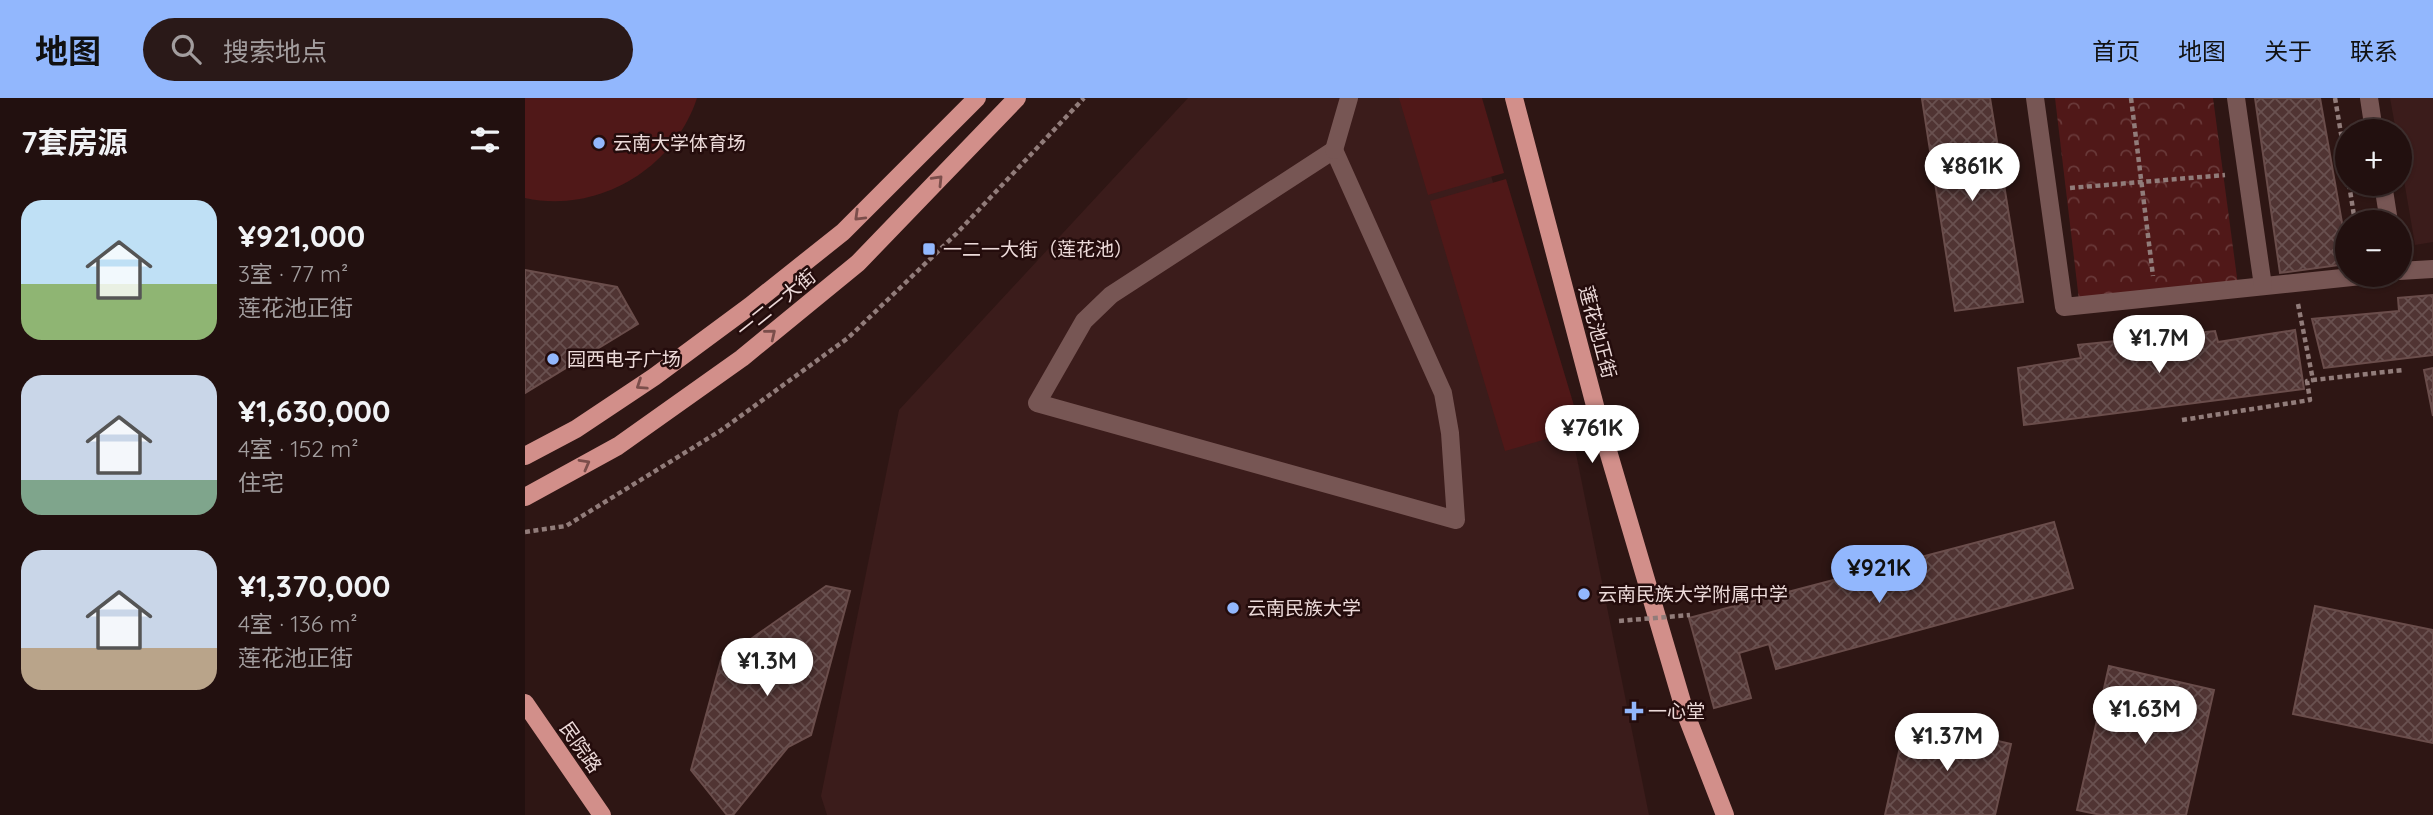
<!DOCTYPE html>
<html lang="zh">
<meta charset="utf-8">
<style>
:root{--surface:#22100f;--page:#2a1918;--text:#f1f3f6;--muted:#a29d9e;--line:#3f302f;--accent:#92b7fd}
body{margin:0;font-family:Quicksand,"Noto Sans SC",sans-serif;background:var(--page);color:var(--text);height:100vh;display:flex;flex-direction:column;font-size:26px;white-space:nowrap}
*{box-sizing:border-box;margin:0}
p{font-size:23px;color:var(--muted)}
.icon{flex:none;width:38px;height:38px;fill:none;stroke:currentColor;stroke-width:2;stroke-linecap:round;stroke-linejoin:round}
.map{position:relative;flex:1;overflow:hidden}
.details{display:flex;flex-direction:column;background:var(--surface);width:525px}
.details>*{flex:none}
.buttons{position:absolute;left:1810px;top:21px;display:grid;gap:14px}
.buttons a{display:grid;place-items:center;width:77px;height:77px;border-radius:50%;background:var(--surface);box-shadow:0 2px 5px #0004,0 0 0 2px var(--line);font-size:35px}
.price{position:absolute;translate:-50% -60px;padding:0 16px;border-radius:24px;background:#fff;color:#222;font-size:23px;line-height:46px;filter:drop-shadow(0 2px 4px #0008)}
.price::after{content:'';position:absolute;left:50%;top:42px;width:21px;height:16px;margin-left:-10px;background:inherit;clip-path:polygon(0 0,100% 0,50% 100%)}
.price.active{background:var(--accent);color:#111}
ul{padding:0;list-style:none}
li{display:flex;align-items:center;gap:21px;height:175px;padding:0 21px}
li span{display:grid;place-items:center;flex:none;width:196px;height:140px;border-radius:21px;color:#555}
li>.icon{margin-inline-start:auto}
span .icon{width:84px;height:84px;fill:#fffc;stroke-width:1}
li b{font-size:30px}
h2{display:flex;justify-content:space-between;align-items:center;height:84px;padding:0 21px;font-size:30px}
header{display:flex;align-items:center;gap:42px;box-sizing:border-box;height:98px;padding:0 35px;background:var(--accent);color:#111}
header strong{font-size:33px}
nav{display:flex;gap:38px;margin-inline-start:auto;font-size:24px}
.search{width:490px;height:63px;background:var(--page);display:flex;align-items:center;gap:18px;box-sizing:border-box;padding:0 24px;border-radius:38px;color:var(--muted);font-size:26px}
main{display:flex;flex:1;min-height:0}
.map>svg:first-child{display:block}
</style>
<header>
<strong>地图</strong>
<div class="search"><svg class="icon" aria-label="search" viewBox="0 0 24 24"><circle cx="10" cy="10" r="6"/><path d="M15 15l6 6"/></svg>搜索地点</div>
<nav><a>首页</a><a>地图</a><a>关于</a><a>联系</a></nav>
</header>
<main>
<section class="details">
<h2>7套房源<svg class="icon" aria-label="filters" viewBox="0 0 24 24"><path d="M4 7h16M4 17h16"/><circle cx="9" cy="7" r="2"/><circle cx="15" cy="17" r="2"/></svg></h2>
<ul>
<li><span style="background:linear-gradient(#bfe0f5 60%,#8fb573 0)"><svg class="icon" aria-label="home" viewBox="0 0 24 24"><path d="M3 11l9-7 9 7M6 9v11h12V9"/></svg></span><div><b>¥921,000</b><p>3室 · 77 m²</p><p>莲花池正街</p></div></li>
<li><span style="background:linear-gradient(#c9d6e8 75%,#7fa58c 0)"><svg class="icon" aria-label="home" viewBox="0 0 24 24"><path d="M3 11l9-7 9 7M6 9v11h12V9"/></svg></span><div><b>¥1,630,000</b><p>4室 · 152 m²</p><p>住宅</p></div></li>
<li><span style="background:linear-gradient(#c9d6e8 70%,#b9a48a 0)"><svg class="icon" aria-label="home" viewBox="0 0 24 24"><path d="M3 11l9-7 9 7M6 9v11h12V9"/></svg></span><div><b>¥1,370,000</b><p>4室 · 136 m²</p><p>莲花池正街</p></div></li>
</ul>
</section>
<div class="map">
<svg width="1908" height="717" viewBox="0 0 1908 717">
<defs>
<pattern id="park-crowns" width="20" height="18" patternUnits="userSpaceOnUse" patternTransform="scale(1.75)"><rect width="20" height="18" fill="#501818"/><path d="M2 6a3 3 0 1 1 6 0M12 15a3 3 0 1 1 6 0" fill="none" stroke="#693939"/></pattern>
<pattern id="building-cross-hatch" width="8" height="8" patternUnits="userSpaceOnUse" patternTransform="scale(1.75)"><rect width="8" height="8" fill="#503433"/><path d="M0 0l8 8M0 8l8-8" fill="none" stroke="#695150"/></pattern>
</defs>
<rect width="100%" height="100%" fill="#2e1614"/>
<g fill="#3b1c1b">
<polygon points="663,0 941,0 1044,321 1124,717 302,717 296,698 374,312"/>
<polygon points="1865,0 1908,0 1908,144 1890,147 1874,53 1874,33 1871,33"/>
</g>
<g fill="#501818">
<path d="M0 0H172C149 70 74 116 0 100Z"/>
<polygon points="874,0 957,0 979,75 903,97"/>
<polygon points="981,81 1056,331 980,353 905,103"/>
</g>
<polygon fill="url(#park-crowns)" points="1530,0 1688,0 1713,187 1554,202"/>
<g fill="url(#building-cross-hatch)" stroke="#6a4d4b" stroke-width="2">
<polygon points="1465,0 1498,204 1430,213 1397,1"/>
<polygon points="1730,0 1795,0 1822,153 1822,166 1755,175"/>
<polygon points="0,172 92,189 113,226 0,295"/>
<polygon points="1908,197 1908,257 1799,270 1787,221 1874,213 1873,200"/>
<polygon points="1770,232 1779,291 1499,327 1493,270 1556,260 1553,247 1690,233 1693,244"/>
<polygon points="1908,270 1908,318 1899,272"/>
<polygon points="1529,424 1548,490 1251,571 1244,546 1214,555 1226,600 1189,610 1164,520"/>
<polygon points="301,488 325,493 286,637 263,649 208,717 202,717 166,672 196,562"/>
<polygon points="1790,508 1908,532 1908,645 1768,616"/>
<polygon points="1584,568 1689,592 1661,717 1576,717 1552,712"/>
<polygon points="1381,622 1486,646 1470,717 1360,717"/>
</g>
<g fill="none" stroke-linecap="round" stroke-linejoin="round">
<g stroke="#917c7a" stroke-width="4.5" stroke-dasharray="5 3.5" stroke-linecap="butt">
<polyline points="1606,0 1628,178"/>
<polyline points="1810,0 1822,71"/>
<polyline points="1824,86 1830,124"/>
<polyline points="1545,90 1700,77"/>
<polyline points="1773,206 1788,282 1878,272"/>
<polyline points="1657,322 1785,302 1782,283 1788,282"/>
<polyline points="0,434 41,428 195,333 323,240 432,135 559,0"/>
</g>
<g stroke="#775654" stroke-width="18">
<polyline points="1510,0 1539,209 1846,177"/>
<polyline points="1711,0 1738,188"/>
<polyline points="1844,0 1849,33"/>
<polygon points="809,52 918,295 925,335 931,422 512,305 559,223 586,197"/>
<polyline points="809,52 824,0"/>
<polyline points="1858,86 1864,124"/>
<polyline points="1874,173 1908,171"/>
</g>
<g stroke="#d28f8a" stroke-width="18">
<polyline points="989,0 1073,319 1160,614 1200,717"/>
<polyline points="0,358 51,331 129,279 225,208 318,134 452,0"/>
<polyline points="0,399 93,348 217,260 333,165 492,0"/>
<polyline points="0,605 77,717"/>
</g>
<polyline stroke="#917c7a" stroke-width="4.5" stroke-dasharray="5 3.5" stroke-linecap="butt" points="1094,523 1165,517"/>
</g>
<defs><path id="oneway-chevron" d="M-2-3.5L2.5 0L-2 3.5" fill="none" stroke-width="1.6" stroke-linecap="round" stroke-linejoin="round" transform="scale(1.75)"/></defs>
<g stroke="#7b4e4b">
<use href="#oneway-chevron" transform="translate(413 82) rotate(-46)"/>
<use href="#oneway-chevron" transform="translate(334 118) rotate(136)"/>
<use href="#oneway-chevron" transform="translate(246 236) rotate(-39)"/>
<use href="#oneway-chevron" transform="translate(116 287) rotate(146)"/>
<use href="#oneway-chevron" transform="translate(60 366) rotate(-29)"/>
</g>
<g fill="#92b7fd" stroke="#240c0c" stroke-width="2.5">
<circle cx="74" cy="45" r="7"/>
<rect x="397" y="144" width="14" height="14" rx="3.5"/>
<circle cx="28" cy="261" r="7"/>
<circle cx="1059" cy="496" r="7"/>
<circle cx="708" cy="510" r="7"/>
<path d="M1105.5 602.5h7v7h7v7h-7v7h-7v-7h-7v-7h7z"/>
</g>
<g text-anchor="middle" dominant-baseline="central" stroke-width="5" stroke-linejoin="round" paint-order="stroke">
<g font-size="19" fill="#ecdad9" stroke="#240c0c" text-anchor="start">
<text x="88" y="45">云南大学体育场</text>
<text x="418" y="151">一二一大街（莲花池）</text>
<text x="42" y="261">园西电子广场</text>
<text x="1073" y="496">云南民族大学附属中学</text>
<text x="722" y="510">云南民族大学</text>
<text x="1123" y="613">一心堂</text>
</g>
<g font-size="19" fill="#ecdad9" stroke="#240c0c">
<text transform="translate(251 205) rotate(-39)">一二一大街</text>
<text transform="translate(1073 234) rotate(75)">莲花池正街</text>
<text transform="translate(56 649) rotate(55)">民院路</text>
</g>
</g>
</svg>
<div class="buttons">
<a>+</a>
<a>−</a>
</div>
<b class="price" style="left:1447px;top:105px">¥861K</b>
<b class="price" style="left:1634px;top:277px">¥1.7M</b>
<b class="price" style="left:1067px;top:367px">¥761K</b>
<b class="price active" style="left:1354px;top:507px">¥921K</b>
<b class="price" style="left:242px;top:600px">¥1.3M</b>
<b class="price" style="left:1620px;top:648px">¥1.63M</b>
<b class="price" style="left:1422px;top:675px">¥1.37M</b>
</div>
</main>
